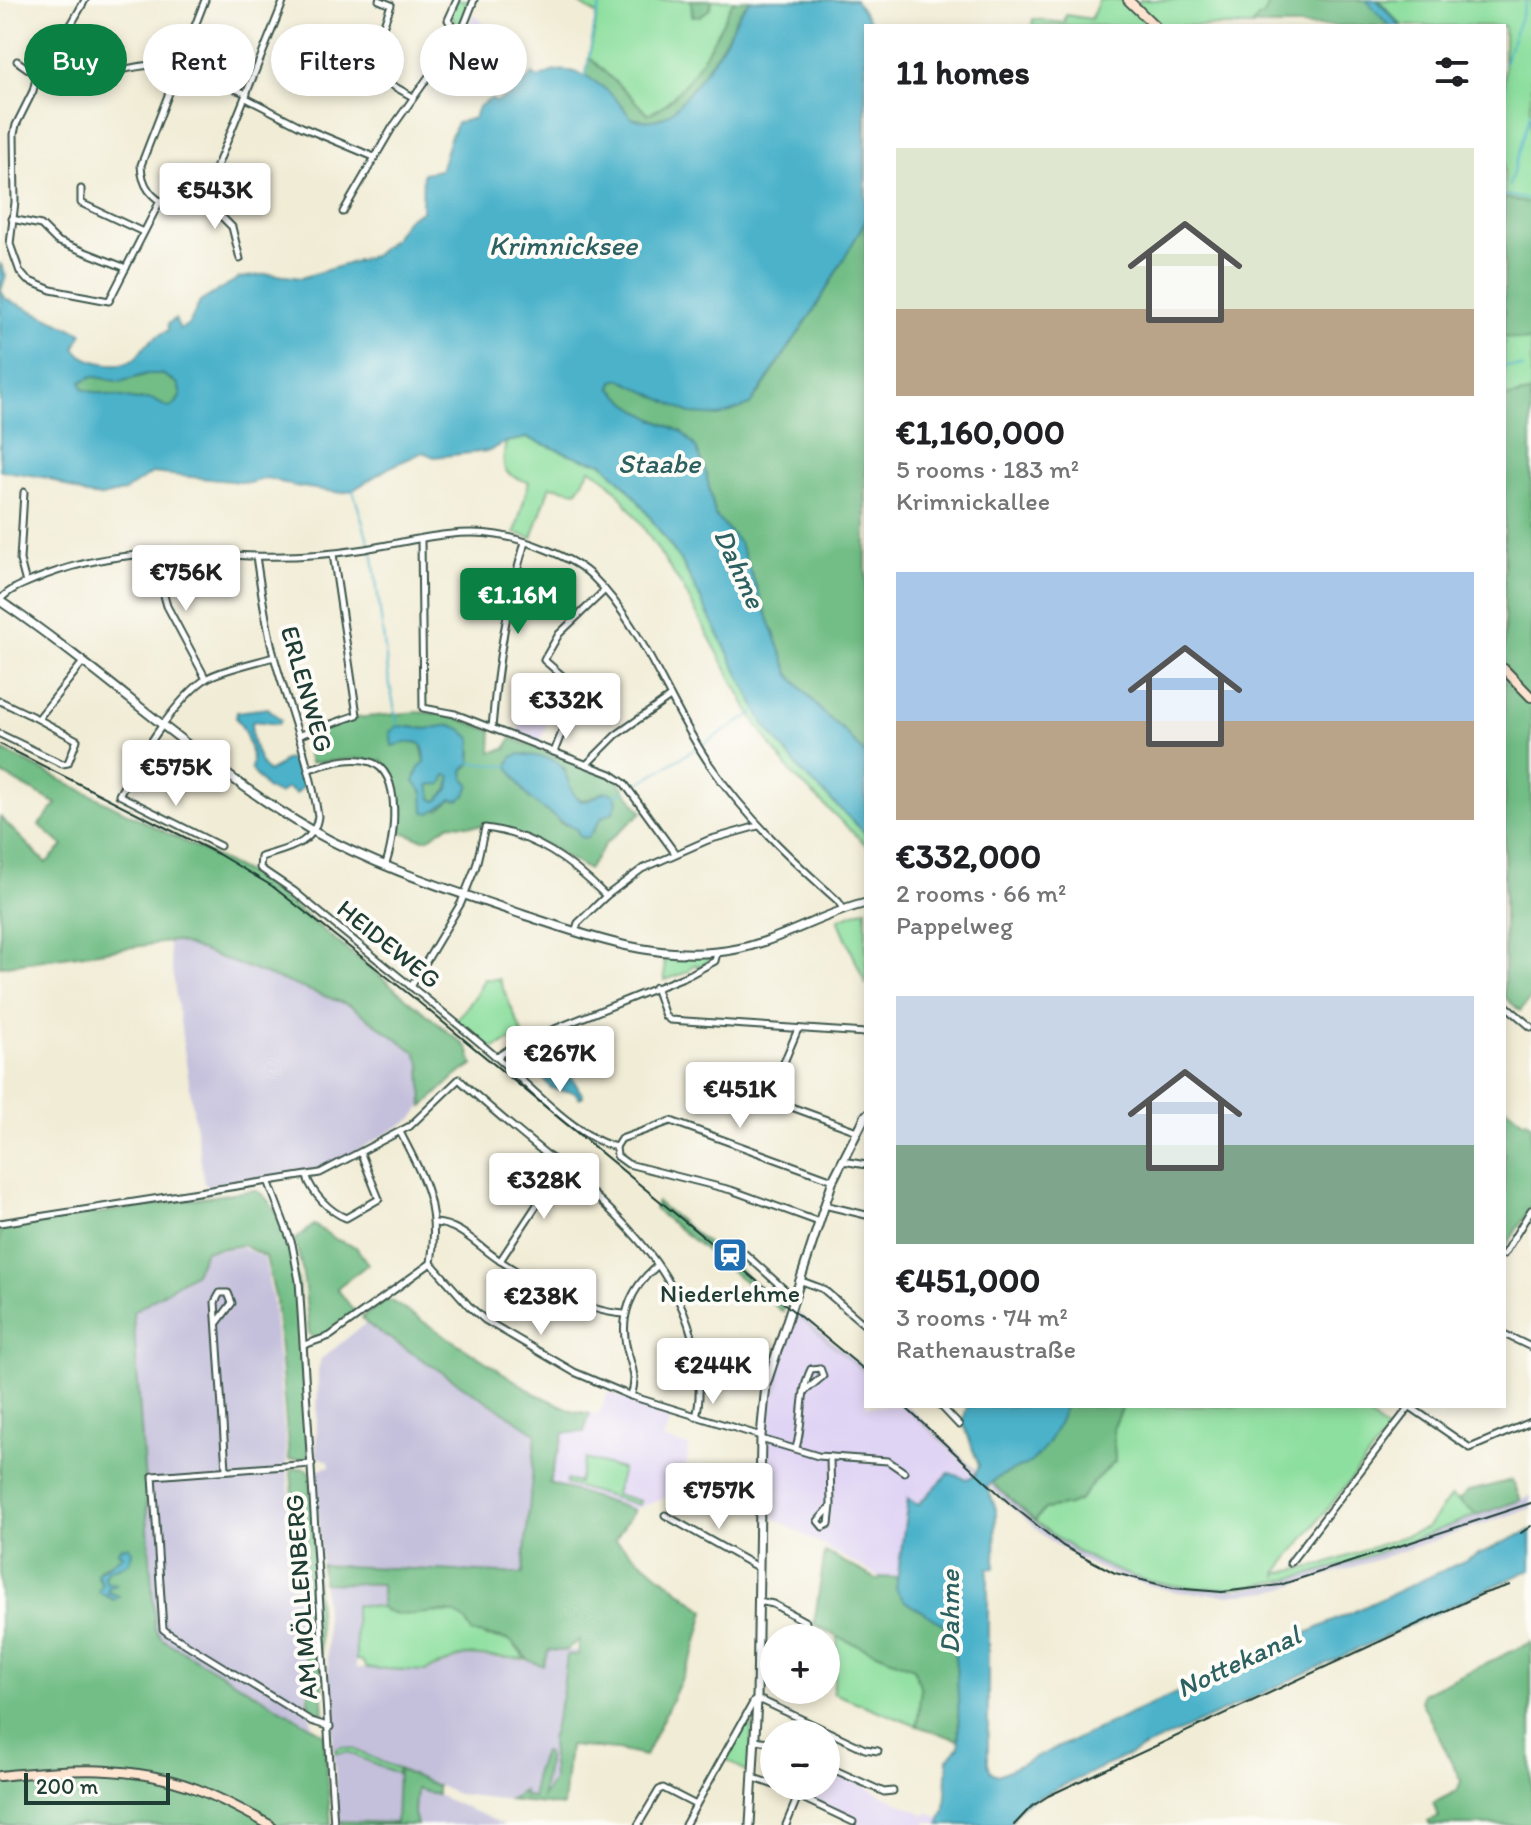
<!DOCTYPE html>
<meta charset="utf-8">
<style>
:root{--surface:#fff;--page:#f2f2f2;--text:#202124;--muted:#757577;--accent:#0b8043}
body{margin:0;font-family:Itim,sans-serif;background:var(--page);color:var(--text);height:100vh;display:flex;flex-direction:column;font-size:30px;white-space:nowrap}
*{box-sizing:border-box;margin:0}
p{font-size:26px;color:var(--muted)}
.icon{flex:none;width:44px;height:44px;fill:none;stroke:currentColor;stroke-width:2;stroke-linecap:round;stroke-linejoin:round}
.map{position:relative;flex:1;overflow:hidden}
.drawer{position:absolute;left:864px;top:24px;width:642px;height:1384px;display:flex;flex-direction:column;background:var(--surface);border-radius:0px;box-shadow:0 4px 12px #0003}
.drawer>*{flex:none}
.top-card{position:absolute;left:24px;top:24px;width:720px;height:72px;display:flex;gap:16px}
.buttons{position:absolute;left:760px;top:1624px;display:grid;gap:16px}
.buttons a{display:grid;place-items:center;width:80px;height:80px;border-radius:50%;background:var(--surface);box-shadow:0 4px 12px #0003;font-size:40px}
.scale{position:absolute;left:24px;bottom:20px;width:146px;box-sizing:border-box;padding-left:8px;border:4px solid #1f3d34;border-top:0;font-size:22px;line-height:28px;white-space:nowrap;color:#1f3d34;-webkit-text-stroke:6px #fdfcf7;paint-order:stroke}
.price{position:absolute;translate:-50% -68px;padding:0 18px;border-radius:8px;background:#fff;color:#222;font-size:26px;line-height:52px;filter:drop-shadow(0 2px 4px #0008)}
.price::after{content:'';position:absolute;left:50%;top:48px;width:24px;height:18px;margin-left:-12px;background:inherit;clip-path:polygon(0 0,100% 0,50% 100%)}
.price.active{background:var(--accent);color:#fff}
ul{padding:0;list-style:none}
li{display:grid;align-content:center;gap:16px;height:424px;padding:0 32px}
li span{display:grid;place-items:center;height:248px;border-radius:0px;color:#555}
li>.icon{margin-inline-start:auto}
span .icon{width:144px;height:144px;fill:#fffc;stroke-width:1}
li b{font-size:34px}
h2{display:flex;justify-content:space-between;align-items:center;height:96px;padding:0 32px;font-size:34px}
.chip{padding:0 28px;border-radius:36px;background:var(--surface);box-shadow:0 4px 12px #0003;font-size:28px;line-height:72px}
.chip.active{background:var(--accent);color:#fff}
.map>svg:first-child{display:block}
</style>
<div class="map">
<svg width="1531" height="1825" viewBox="0 0 1531 1825">
<rect width="100%" height="100%" fill="#fdfcf7"/>
<filter id="ink" filterUnits="userSpaceOnUse"><feTurbulence type="fractalNoise" baseFrequency=".0125" numOctaves="2"/><feDisplacementMap in="SourceGraphic" scale="16" xChannelSelector="R" yChannelSelector="G"/><feConvolveMatrix kernelMatrix="1 2 1 2 8 2 1 2 1" color-interpolation-filters="sRGB"/></filter>
<filter id="wash" filterUnits="userSpaceOnUse"><feTurbulence type="fractalNoise" baseFrequency=".006" numOctaves="4" result="noise"/><feDisplacementMap in="SourceGraphic" scale="32" xChannelSelector="R" yChannelSelector="G"/><feGaussianBlur stdDeviation="1.8" result="paint"/><feColorMatrix in="noise" values="0 0 0 0 0 0 0 0 0 0 0 0 0 0 0 0 0 1.4 0 .05"/><feComposite in="paint" operator="in"/></filter>
<g filter="url(#wash)">
<rect width="100%" height="100%" fill="#f1ecd5"/>
<g fill="#e0d4f4">
<polygon points="473,14 487,25 526,68 506,86 485,59 476,61 469,30"/>
<polygon points="530,692 552,710 539,744 517,735"/>
<polygon points="797,1317 866,1375 866,1406 901,1406 975,1475 967,1479 949,1473 918,1505 908,1500 897,1578 880,1577 768,1515 770,1478 768,1438 775,1382"/>
<polygon points="608,1392 672,1413 663,1440 689,1446 683,1488 673,1495 635,1509 549,1482 565,1433 584,1432 591,1414 600,1413"/>
<polygon points="826,1769 926,1815 928,1812 942,1819 939,1825 927,1821 925,1825 855,1825 856,1821 781,1786 826,1786"/>
</g>
<g fill="#c4c0db">
<polygon points="175,941 350,1006 415,1052 421,1064 423,1105 413,1118 328,1168 208,1187 204,1183 168,942"/>
<polygon points="242,1247 264,1258 273,1302 307,1702 313,1727 162,1639 155,1629 133,1312 195,1273 205,1252"/>
<polygon points="795,1310 866,1370 866,1375 794,1314"/>
<polygon points="366,1323 535,1433 523,1574 321,1564 315,1474 318,1469 330,1466 329,1461 316,1456 318,1370 321,1359"/>
<polygon points="901,1406 907,1406 990,1483 1065,1544 1099,1562 1174,1585 1240,1589 1280,1583 1375,1553 1531,1496 1531,1508 1363,1564 1274,1591 1227,1595 1176,1592 1118,1577 1077,1558 1046,1538"/>
<polygon points="323,1583 381,1584 380,1606 354,1605 356,1668 426,1672 465,1656 544,1662 546,1648 578,1651 563,1806 457,1794 398,1768 395,1823 338,1820"/>
<polygon points="416,1789 437,1795 505,1825 417,1825 414,1813"/>
</g>
<g fill="#8ddf9f" stroke="#568e6a" stroke-width="2">
<polygon points="453,0 473,0 458,28 449,11"/>
<path d="M574 0H691L692 16H699L710 9 712 0H734C718 34 684 101 648 114 638 107 633 97 624 90 611 79 601 69 589 57L597 15Z"/>
<polygon points="1099,0 1128,0 1138,7 1140,0 1531,0 1531,393 1517,395 1504,549 1504,26 1032,26 1033,19 1064,23 1066,15 1091,19"/>
<path d="M527 438 583 459 603 463 633 494 682 563 764 724 801 771 866 834V845L794 776 774 750 751 715 683 588 639 521 616 490 603 477 590 469 577 491 550 486 532 538 515 533 529 482C501 475 501 468 506 442Z"/>
<polygon points="866,909 866,985 838,919"/>
<polygon points="664,955 708,956 711,960 698,967 697,964 692,966 688,972 665,980"/>
<polygon points="484,979 499,979 523,1035 491,1049 456,1021 476,995"/>
<path d="M1123 1406H1358L1388 1432 1277 1573 1278 1577 1279 1573 1326 1564 1427 1528 1451 1496 1477 1515C1323 1573 1182 1643 1035 1521L1044 1509 1069 1505 1080 1500 1094 1481 1115 1461 1113 1429Z"/>
<polygon points="585,1459 622,1469 615,1494 640,1501 639,1505 566,1484 567,1480 578,1483"/>
<polygon points="355,1605 381,1607 386,1611 457,1613 486,1637 511,1641 525,1659 465,1655 425,1671 366,1668 362,1661 356,1660"/>
<polygon points="838,1637 914,1668 921,1689 917,1726 833,1693"/>
<polygon points="746,1723 752,1724 750,1774 726,1759"/>
<polygon points="342,1747 353,1749 397,1769 397,1774 348,1752 336,1753 337,1749"/>
</g>
<g fill="#72be86" stroke="#487e5d" stroke-width="2" fill-rule="evenodd">
<polygon points="691,0 712,0 710,9 700,16 693,16"/>
<path d="M751 0C737 11 733 27 724 42 715 57 681 107 667 115 655 122 642 121 630 118L622 105 586 75 589 57C601 69 612 79 624 90 633 97 638 106 648 114 684 101 718 34 733 1Z"/>
<polygon points="1271,0 1379,0 1402,26 1252,26 1258,18 1264,15"/>
<polygon points="1504,198 1531,204 1531,341 1504,337"/>
<polygon points="866,220 866,755 843,730 824,714 790,675 740,544 715,515 706,473 682,432 653,419 629,404 611,388 613,381 620,379 630,383 759,393 816,307"/>
<path d="M147 374H162L178 384 181 395 175 405 169 408 145 399 137 400 89 391 83 389 81 382 92 376C116 379 123 383 147 374Z"/>
<polygon points="1531,393 1531,998 1520,1011 1504,996 1504,398"/>
<path d="M418 712 449 715 492 731 491 752 506 749 511 738 609 776 619 782 642 812 606 843 588 870 546 845 485 824 480 826 450 824C420 844 432 842 397 830 399 808 399 777 382 761L355 759 310 763 303 734 356 718ZM451 725C474 737 473 737 471 763L463 770 464 779 452 799 439 810 425 799 416 774 425 762 421 744 410 740 398 726 427 729ZM538 758H549L565 768C567 793 575 809 601 793L613 811 602 817 592 833 560 823 555 816 529 798 509 766Z"/>
<polygon points="0,749 247,873 296,908 468,1048 473,1065 456,1076 423,1107 421,1064 415,1052 351,1006 175,941 0,966 0,817 46,863 63,846 39,825 57,804 0,773"/>
<polygon points="449,774 451,776 449,789 437,801 431,799 427,789 429,785"/>
<polygon points="1504,1106 1524,1122 1526,1120 1531,1124 1531,1206 1504,1250"/>
<path d="M254 1190C278 1197 294 1258 298 1281L309 1458 289 1460 276 1301 266 1257 243 1245 205 1251 195 1273 133 1312 155 1629 162 1639 324 1734 331 1825H0V1228ZM122 1554V1567L108 1570 104 1576 109 1596 99 1592 102 1584 97 1576 100 1569 121 1557Z"/>
<polygon points="657,1202 784,1307 783,1312 654,1209"/>
<path d="M314 1225 337 1240 356 1247 368 1264 337 1288 356 1314 330 1333 316 1339 309 1334C306 1302 305 1270 294 1240Z"/>
<path d="M388 1299 536 1394 574 1411 590 1414 584 1432 564 1433 549 1483 634 1510 615 1540 705 1611 694 1653 645 1756 617 1750 569 1746 563 1806 508 1800 524 1791V1796L533 1797 534 1777 543 1752 547 1753C548 1771 542 1782 542 1797L553 1780 551 1737 562 1697 567 1655H578L579 1640 565 1651 549 1650 543 1665C522 1662 526 1653 512 1642 503 1636 483 1636 472 1633 456 1590 410 1630 381 1607V1584L323 1583 321 1565 523 1574 536 1433 366 1323 362 1317Z"/>
<polygon points="1065,1406 1123,1406 1113,1429 1115,1461 1094,1481 1080,1500 1069,1505 1045,1509 1035,1521 991,1482 1034,1459 1053,1434"/>
<polygon points="303,1468 307,1469 310,1476 324,1715 315,1717 309,1701 291,1471 293,1469"/>
<polygon points="1512,1480 1521,1500 1477,1515 1458,1501 1467,1492"/>
<path d="M825 1552 878 1580 880 1577 897 1578C893 1609 931 1608 946 1628 960 1647 958 1714 959 1740L917 1726 921 1689 914 1668 838 1637 814 1624Z"/>
<polygon points="1531,1642 1531,1825 1430,1825 1428,1822 1439,1817 1433,1803 1457,1791 1461,1781 1421,1701 1422,1694"/>
<polygon points="398,1769 437,1786 437,1795 416,1789 414,1813 417,1825 342,1825 341,1821 396,1823"/>
</g>
<g fill="#4cb2ca" stroke="#36787f" stroke-width="2" fill-rule="evenodd">
<path d="M751 0H855L873 26H866V220L816 307 750 405 719 416 692 414 620 379 613 381 611 388 629 404 653 419 682 432 696 447 706 473 715 515 740 544 790 675 824 714 843 730 866 755V834L801 771 764 724 682 562 633 494 603 463 583 459 527 438 506 442 489 451 434 457 423 452 390 467 353 490 342 493 294 486 267 478 250 483 152 473 123 492 101 497 86 495 48 478 0 470V263L6 275 1 291 6 299 82 333 75 348C84 362 119 370 134 359 139 356 142 349 146 345 152 338 161 335 168 330V324L175 319 180 329 189 324 200 302 239 278 269 274 301 278 373 256 394 238 407 219 422 211 423 173 440 170C446 154 448 138 457 123L474 118 478 107 491 99 496 102 510 96 533 74 538 78C543 76 551 72 556 71 587 67 615 95 631 118 642 121 656 122 667 115 682 106 719 53 728 36 735 23 739 10 751 0ZM147 374H162L178 384 181 395 175 405 169 408 151 399 137 400 89 391 83 389 81 382 92 376 120 382Z"/>
<polygon points="1366,0 1377,0 1401,26 1389,26"/>
<path d="M268 708 281 720 278 724 253 721C248 734 258 763 268 772L279 766 284 760 292 759 304 785 296 794 287 788 279 794 266 788 251 769C255 756 245 728 236 718L237 712Z"/>
<path d="M451 725 461 729 472 739 471 763 463 770 464 778 470 784 466 795 459 800 452 799 431 813 424 812 423 792 414 782 419 767 425 762C425 734 412 742 392 746L390 732 398 726 427 729ZM446 775 451 776 449 789 437 801 432 799 429 785 442 784Z"/>
<path d="M520 754C531 756 543 756 553 760 571 767 564 790 581 801H588L606 791 615 795 617 802 613 812 602 817 588 838 580 837 576 829C565 825 534 804 527 795 519 786 515 775 508 766L512 757Z"/>
<path d="M542 1044H549L554 1048 583 1096 579 1098 575 1092C567 1090 556 1092 550 1087 541 1078 537 1054 542 1044Z"/>
<path d="M967 1406H1065C1058 1426 1046 1454 1026 1465 1011 1472 999 1474 987 1487L996 1509 995 1568 988 1569V1763L991 1772 998 1775 1531 1530V1569L1021 1805 1009 1825H939L945 1809 948 1759 959 1747C958 1722 961 1643 944 1626 930 1612 903 1607 896 1589L908 1499 918 1505 949 1473 967 1479 975 1475 979 1466 963 1422Z"/>
<polygon points="129,1546 132,1552 129,1563 108,1570 104,1576 107,1583 118,1584 108,1588 108,1592 119,1596 114,1600 99,1592 102,1584 97,1573 121,1557 122,1554 118,1552 120,1547"/>
</g>
<g fill="none" stroke-linecap="round" stroke-linejoin="round">
<g stroke="#4cb2ca" stroke-width="2">
<polyline points="1504,63 1527,0"/>
<polyline points="586,75 594,27 602,0"/>
<polyline points="1509,186 1531,112"/>
<polyline points="1504,195 1531,200"/>
<polyline points="1504,366 1523,368"/>
<polyline points="353,490 373,557 389,681 398,726"/>
<polyline points="471,763 508,766"/>
<polyline points="631,788 759,710"/>
<polyline points="615,795 625,791"/>
</g>
</g>
</g>
<g filter="url(#ink)">
<g fill="none" stroke-linecap="round" stroke-linejoin="round">
<defs>
<g id="minor">
<polyline points="85,0 72,23 39,66 33,91 16,125 14,134 15,202 10,244 20,272 27,280 51,290 109,301 160,201"/>
<path d="M205 0 141 165C142 206 186 220 209 186L284 0"/>
<polyline points="457,0 448,20 455,30 462,31"/>
<polyline points="340,56 413,97"/>
<path d="M17 61 58 90C95 78 139 60 178 65L247 94"/>
<polyline points="367,70 391,5 379,0"/>
<polyline points="246,98 302,127 374,157"/>
<polyline points="81,189 81,203 143,232"/>
<polyline points="201,196 232,227 240,259"/>
<polyline points="343,212 392,128 463,28 474,0"/>
<polyline points="12,219 41,225 57,241 126,268"/>
<polyline points="24,492 20,560 26,583"/>
<polyline points="421,539 423,708 455,714 611,774 624,783 675,853"/>
<polyline points="152,553 167,606 206,679"/>
<path d="M256 556C261 591 266 626 275 660 290 712 310 762 318 816 315 845 285 849 261 857L260 868 294 891C360 947 429 999 494 1055 527 1083 576 1138 616 1147"/>
<path d="M0 600C9 589 24 584 36 579 102 552 163 551 232 555 277 558 321 556 365 549 408 542 454 528 497 535 524 539 572 557 591 575 645 627 668 704 710 765 746 817 791 859 838 901L844 910"/>
<polyline points="0,701 38,719"/>
<path d="M492 728C497 664 507 603 525 542"/>
<polyline points="0,734 62,764 68,763 77,740 38,719 83,662"/>
<polyline points="300,735 357,715 333,554"/>
<polyline points="554,752 566,722 587,704 588,698 544,660 559,634 605,590"/>
<polyline points="587,764 616,735 670,697"/>
<path d="M309 769C328 764 351 755 371 762 403 773 395 841 385 866"/>
<path d="M220 846 119 795C138 760 172 704 204 680 216 671 257 662 274 657"/>
<polyline points="575,932 578,923 606,896 642,869 708,840 758,826"/>
<path d="M411 987 461 903 476 866 485 828C535 834 572 862 606 896"/>
<polyline points="655,987 665,1016 670,1020 866,1033"/>
<polyline points="1504,1004 1531,1027"/>
<polyline points="798,1029 774,1086 772,1093 775,1101 857,1131"/>
<polyline points="497,1057 515,1045 691,974 715,961 717,953"/>
<polyline points="843,1161 866,1165"/>
<path d="M307 1177C312 1193 330 1212 346 1218L379 1199 361 1154"/>
<polyline points="269,1183 292,1244 299,1281 334,1825"/>
<polyline points="824,1205 866,1215"/>
<polyline points="819,1222 731,1190 628,1164 617,1156 616,1147 621,1139 671,1121 833,1180"/>
<path d="M0 1223 320 1173 410 1126 459 1079C542 1162 681 1233 697 1362 699 1380 701 1399 696 1417"/>
<path d="M435 1223C460 1224 479 1247 499 1260 534 1283 581 1311 624 1314"/>
<polyline points="742,1251 784,1289 795,1294"/>
<polyline points="1504,1254 1531,1210"/>
<polyline points="500,1261 540,1200 553,1159"/>
<polyline points="431,1263 469,1306 485,1320 574,1372 631,1396 761,1436"/>
<polyline points="799,1280 823,1289 866,1326"/>
<polyline points="217,1323 232,1303 228,1293 220,1293 215,1302 226,1469"/>
<polyline points="1504,1334 1531,1347"/>
<path d="M304 1345 330 1336 431 1263C440 1207 425 1180 400 1132"/>
<path d="M631 1396C637 1378 633 1370 628 1353 618 1319 630 1288 657 1266"/>
<polyline points="941,1406 959,1425"/>
<polyline points="1409,1406 1470,1448 1531,1422"/>
<polyline points="761,1439 818,1456 888,1461 904,1472"/>
<path d="M796 1448C804 1422 799 1393 811 1369L820 1368 823 1376 804 1392"/>
<polyline points="830,1457 831,1506 818,1521 823,1527 829,1524 831,1506"/>
<polyline points="312,1464 153,1476 163,1629 168,1633 311,1721 330,1727"/>
<polyline points="665,1515 759,1568"/>
<polyline points="1290,1563 1410,1406"/>
<polyline points="759,1601 773,1604 806,1622"/>
<polyline points="757,1661 774,1667"/>
<polyline points="806,1690 808,1693 815,1690"/>
<polyline points="755,1740 774,1743"/>
<polyline points="826,1766 884,1792 893,1791"/>
<polyline points="754,1778 774,1785"/>
<polyline points="777,1786 853,1822"/>
<polyline points="638,1825 659,1790 663,1788 696,1805"/>
<polyline points="685,1825 754,1701 763,1701 865,1749 878,1751"/>
<polyline points="786,1825 798,1796"/>
</g>
<g id="tertiary">
<path d="M0 601C107 673 200 765 311 830 378 868 451 890 524 915 587 936 650 959 717 952 770 948 816 915 866 903"/>
<polyline points="750,1825 757,1700 761,1436 766,1385 833,1180 866,1115"/>
</g>
<g id="secondary">
<polyline points="1128,0 1155,26"/>
<polyline points="1504,669 1531,697"/>
<path d="M0 1776C68 1769 132 1764 197 1789 223 1799 246 1812 270 1825"/>
</g>
</defs>
<use href="#minor" stroke="#3e574c" stroke-width="9"/>
<use href="#tertiary" stroke="#3e574c" stroke-width="11"/>
<use href="#secondary" stroke="#3e574c" stroke-width="12"/>
<use href="#minor" stroke="#fff" stroke-width="5"/>
<use href="#tertiary" stroke="#fff" stroke-width="7"/>
<use href="#secondary" stroke="#fde4d0" stroke-width="8"/>
<g stroke="#1f3d34" stroke-width="2">
<polyline points="0,744 218,854 272,886 410,995 866,1371"/>
<polyline points="904,1406 1010,1504 1063,1546 1115,1573 1173,1588 1222,1592 1280,1585 1531,1503"/>
<polyline points="1521,1533 1531,1526"/>
<polyline points="1014,1825 1031,1807 1048,1796 1482,1594 1510,1585"/>
</g>
</g>
</g>
<defs>
<symbol id="station-square" viewBox="-11 -11 22 22"><rect x="-9" y="-9" width="18" height="18" rx="4" fill="#1f6fb2" stroke="#fdfcf7"/><path d="M-3-6H3Q5-6 5-4V2Q5 4 3 4L4.5 6H3L1.5 4h-3L-3 6H-4.5L-3 4Q-5 4-5 2V-4Q-5-6-3-6ZM-3.5-4v3h7v-3ZM-3.5 1v1.5H-2V1ZM2 1v1.5H3.5V1Z" fill="#fff"/></symbol>
</defs>
<g fill-rule="evenodd">
<use href="#station-square" x="710" y="1235" width="40" height="40"/>
</g>
<g text-anchor="middle" dominant-baseline="central" stroke-width="8" stroke-linejoin="round" paint-order="stroke">
<g font-size="26" fill="#1f3d34" stroke="#fdfcf7">
<text transform="translate(307 689) rotate(74)">ERLENWEG</text>
<text transform="translate(389 944) rotate(39)">HEIDEWEG</text>
<text transform="translate(301 1597) rotate(-94)">AM MÖLLENBERG</text>
</g>
<g font-size="26" fill="#1f3d34" stroke="#fdfcf7">
<text x="730" y="1293">Niederlehme</text>
</g>
<g font-size="28" font-style="italic" fill="#2c6061" stroke="#fdfcf7">
<text x="563" y="245">Krimnicksee</text>
<text x="659" y="463">Staabe</text>
<text transform="translate(740 568) rotate(65)">Dahme</text>
<text transform="translate(949 1612) rotate(-90)">Dahme</text>
<text transform="translate(1238 1661) rotate(-25)">Nottekanal</text>
</g>
</g>
</svg>
<div class="buttons">
<a>+</a>
<a>−</a>
</div>
<div class="scale">200 m</div>
<b class="price" style="left:215px;top:231px">€543K</b>
<b class="price" style="left:186px;top:613px">€756K</b>
<b class="price active" style="left:518px;top:636px">€1.16M</b>
<b class="price" style="left:566px;top:741px">€332K</b>
<b class="price" style="left:176px;top:808px">€575K</b>
<b class="price" style="left:560px;top:1094px">€267K</b>
<b class="price" style="left:740px;top:1130px">€451K</b>
<b class="price" style="left:544px;top:1221px">€328K</b>
<b class="price" style="left:541px;top:1337px">€238K</b>
<b class="price" style="left:713px;top:1406px">€244K</b>
<b class="price" style="left:719px;top:1531px">€757K</b>
<div class="top-card">
<a class="chip active">Buy</a>
<a class="chip">Rent</a>
<a class="chip">Filters</a>
<a class="chip">New</a>
</div>
<section class="drawer">
<h2>11 homes<svg class="icon" aria-label="filters" viewBox="0 0 24 24"><path d="M4 7h16M4 17h16"/><circle cx="9" cy="7" r="2"/><circle cx="15" cy="17" r="2"/></svg></h2>
<ul>
<li><span style="background:linear-gradient(#dfe7d0 65%,#b9a48a 0)"><svg class="icon" aria-label="home" viewBox="0 0 24 24"><path d="M3 11l9-7 9 7M6 9v11h12V9"/></svg></span><div><b>€1,160,000</b><p>5 rooms · 183 m²</p><p>Krimnickallee</p></div></li>
<li><span style="background:linear-gradient(#a9c7e8 60%,#b9a48a 0)"><svg class="icon" aria-label="home" viewBox="0 0 24 24"><path d="M3 11l9-7 9 7M6 9v11h12V9"/></svg></span><div><b>€332,000</b><p>2 rooms · 66 m²</p><p>Pappelweg</p></div></li>
<li><span style="background:linear-gradient(#c9d6e8 60%,#7fa58c 0)"><svg class="icon" aria-label="home" viewBox="0 0 24 24"><path d="M3 11l9-7 9 7M6 9v11h12V9"/></svg></span><div><b>€451,000</b><p>3 rooms · 74 m²</p><p>Rathenaustraße</p></div></li>
</ul>
</section>
</div>
